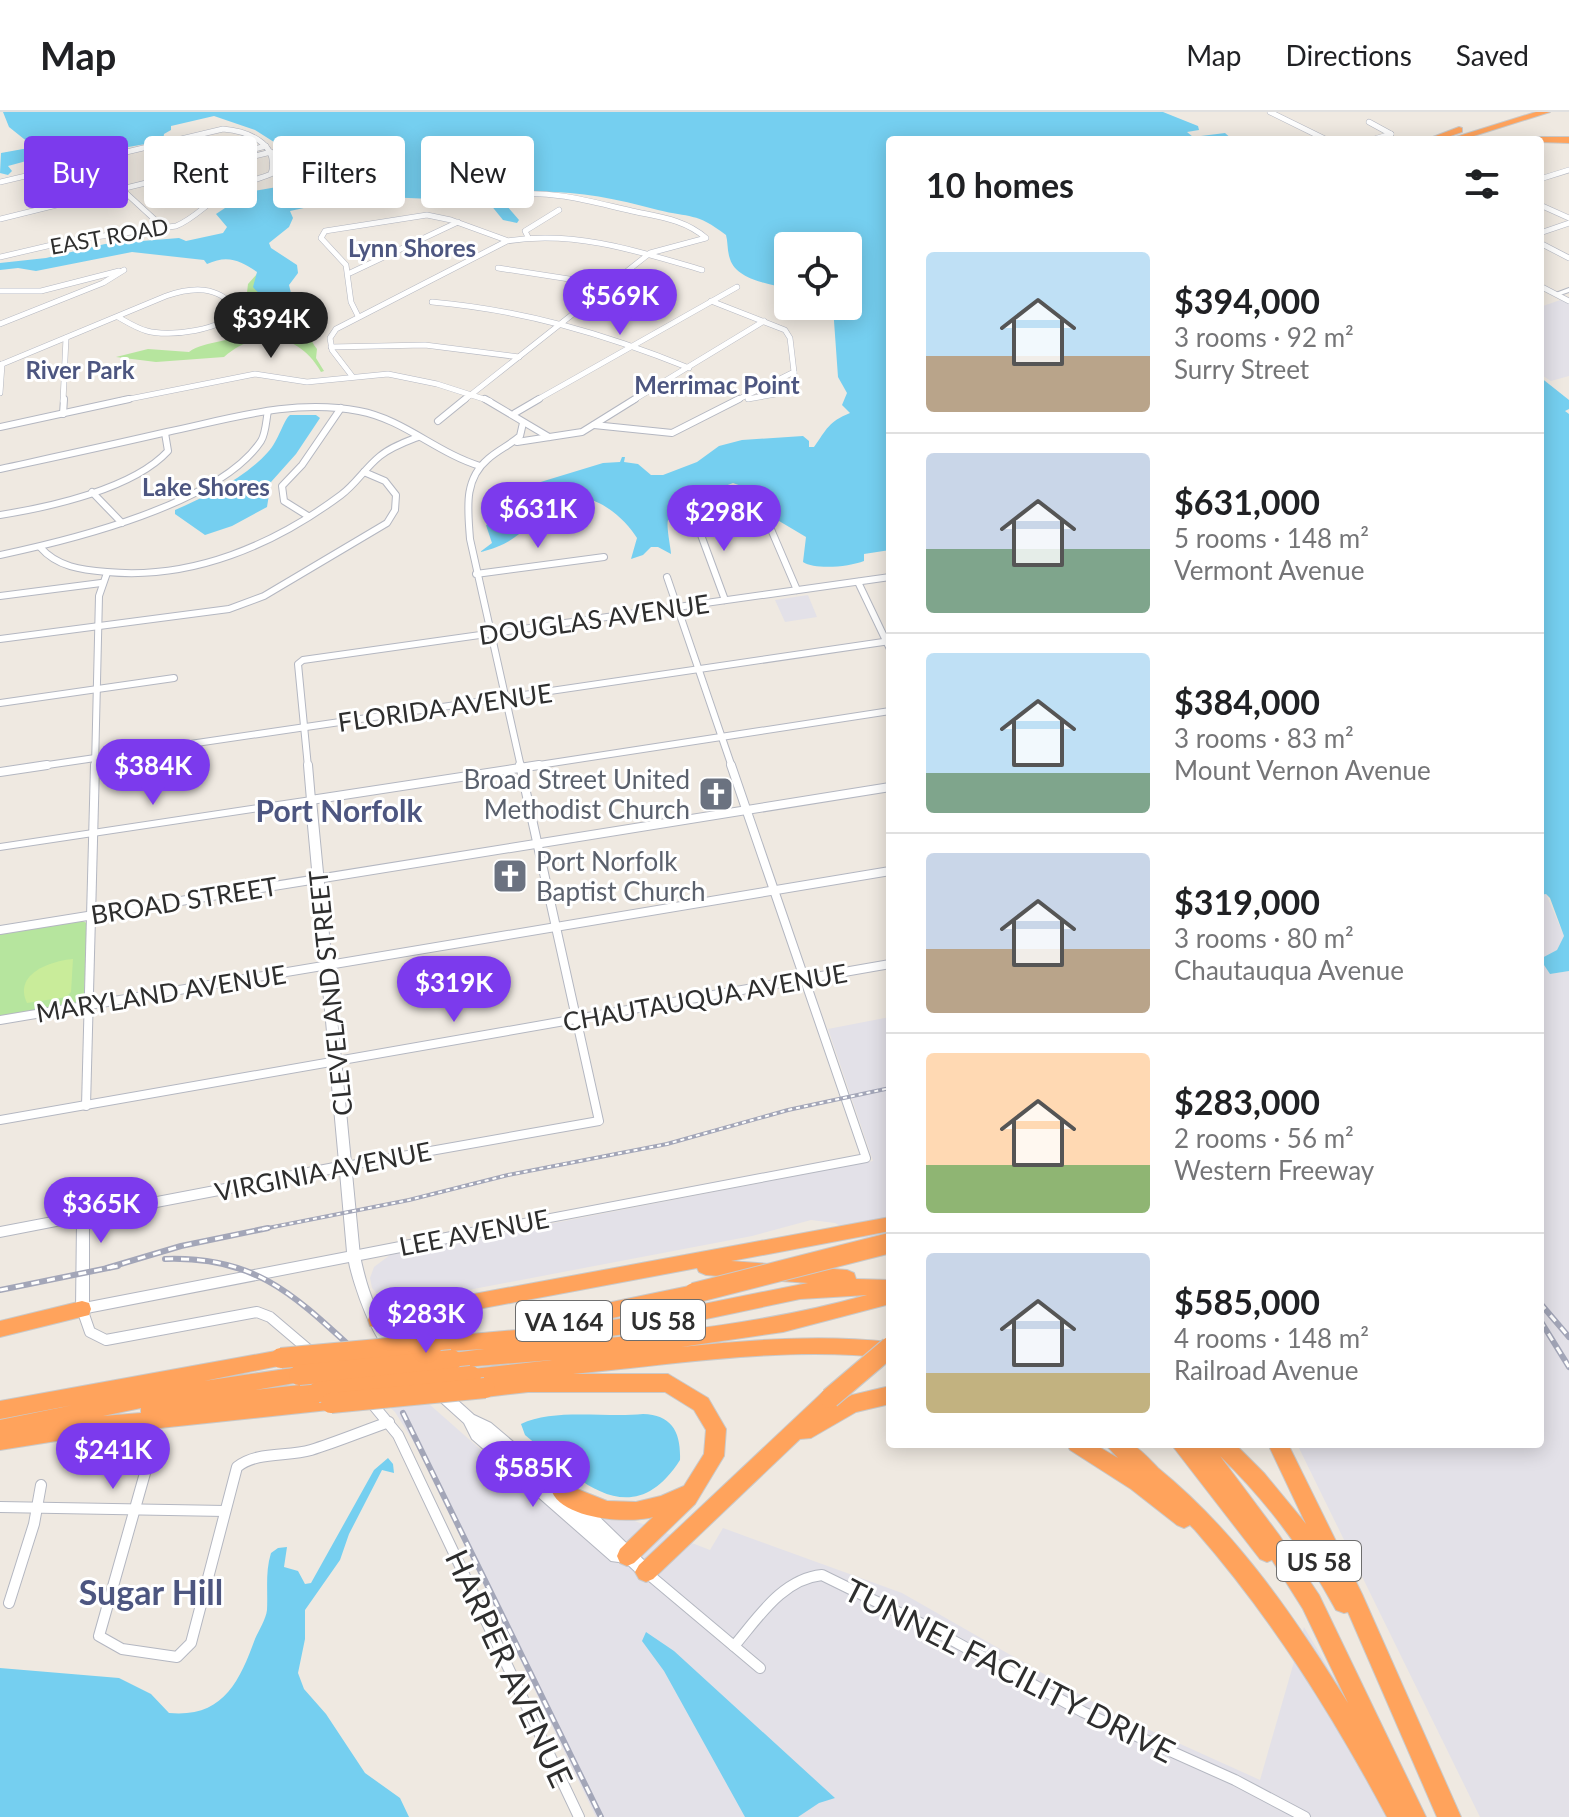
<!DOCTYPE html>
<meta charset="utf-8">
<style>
:root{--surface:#fff;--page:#f6f6f6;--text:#202124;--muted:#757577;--line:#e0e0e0;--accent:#7c3aed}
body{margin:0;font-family:Lato,sans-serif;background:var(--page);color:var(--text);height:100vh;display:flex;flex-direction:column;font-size:30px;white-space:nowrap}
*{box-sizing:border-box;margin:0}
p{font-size:26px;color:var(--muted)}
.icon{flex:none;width:44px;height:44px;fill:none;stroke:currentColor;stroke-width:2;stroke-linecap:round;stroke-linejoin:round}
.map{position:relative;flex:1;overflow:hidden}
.details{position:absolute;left:886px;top:24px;width:658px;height:1312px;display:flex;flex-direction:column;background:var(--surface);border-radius:8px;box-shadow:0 4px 20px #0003}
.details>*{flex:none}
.banner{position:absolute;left:24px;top:24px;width:742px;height:72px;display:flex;gap:16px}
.fabs{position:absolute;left:774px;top:120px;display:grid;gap:16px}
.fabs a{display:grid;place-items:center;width:88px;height:88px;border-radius:8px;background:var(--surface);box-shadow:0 4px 20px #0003;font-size:40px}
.price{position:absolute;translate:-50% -68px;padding:0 18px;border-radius:28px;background:var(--accent);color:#fff;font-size:26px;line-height:52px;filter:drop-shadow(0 2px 4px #0008)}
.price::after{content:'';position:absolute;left:50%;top:48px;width:24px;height:18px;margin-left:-12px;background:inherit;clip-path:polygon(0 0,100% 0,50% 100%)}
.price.active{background:#222;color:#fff}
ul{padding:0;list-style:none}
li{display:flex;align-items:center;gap:24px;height:200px;padding:0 40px}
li+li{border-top:2px solid var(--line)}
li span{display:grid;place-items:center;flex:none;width:224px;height:160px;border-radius:8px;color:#555}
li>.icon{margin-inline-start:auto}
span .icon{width:96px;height:96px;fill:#fffc;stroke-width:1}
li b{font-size:34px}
h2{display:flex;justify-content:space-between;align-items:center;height:96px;padding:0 40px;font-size:34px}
.pill{padding:0 28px;border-radius:8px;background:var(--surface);box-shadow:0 4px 20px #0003;font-size:28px;line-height:72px}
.pill.active{background:var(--accent);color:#fff}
header{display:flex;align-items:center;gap:48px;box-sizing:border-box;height:112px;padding:0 40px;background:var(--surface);border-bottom:2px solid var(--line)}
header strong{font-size:38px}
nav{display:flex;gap:44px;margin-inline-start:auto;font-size:28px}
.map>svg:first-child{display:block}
</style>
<header>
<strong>Map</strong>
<nav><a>Map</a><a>Directions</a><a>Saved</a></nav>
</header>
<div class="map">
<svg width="1569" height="1705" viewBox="0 0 1569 1705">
<rect width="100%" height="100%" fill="#efe9e1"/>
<g fill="#e3e1e8">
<polygon points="1569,185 1569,264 1551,269 1540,262 1540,195"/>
<polygon points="808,483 817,505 785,510 775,488"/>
<polygon points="1546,782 1564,824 1557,838 1541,848 1550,862 1569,859 1569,1705 1480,1705 1297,1332 1540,1332 1540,783"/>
<polygon points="890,905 890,1140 835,1111 811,1108 752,1124 421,1187 410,1195 385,1191 372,1176 370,1166 374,1155 390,1143 873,1049 828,917"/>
<polygon points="412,1277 505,1359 710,1438 723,1416 902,1481 1114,1602 1260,1668 1304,1515 1344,1582 1371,1638 1395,1705 596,1705 418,1337 395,1300 376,1282"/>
</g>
<g fill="#b6e59e">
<path d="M257 162C255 188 263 184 283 197L284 210 295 196V206H301L305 195 302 189C313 205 301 216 317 237L316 246 324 259 321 260C298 219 256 217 224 245L156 250 116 245 148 237 189 240C211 224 260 233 271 200L251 196 246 189 248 172Z"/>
<polygon points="82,809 87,811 84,889 0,904 0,822"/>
</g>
<path fill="#c9ec9a" d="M73 847 71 880 66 885 27 891C13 862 50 849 73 847Z"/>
<g fill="#75cff0">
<path d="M3 0H1163L1198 14 1199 18 1187 20 1193 25 1225 21 1233 28H890V438L864 442V449C849 455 815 458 803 450L806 425 774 406 744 375 733 371 720 376 717 394 668 408C666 415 671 437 671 442L658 435H651L643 443 631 447 637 426C624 405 591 376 564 389 530 405 523 431 480 440L492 431 486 413 511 399 523 381 534 372 603 351 620 350 622 345H625L624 350 638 352 651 363H663L697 350 719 334 742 328 803 324 809 329V335H814C827 317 828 310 850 301L842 293 847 281 838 265 833 195 848 194V134H788L786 176C768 172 736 167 730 147 727 139 728 130 726 123 696 100 690 106 658 98 599 82 554 75 493 83L507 84V94L519 108 517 111 503 108 490 92 482 89 359 84 290 99 293 106 289 115 269 131 271 136 297 153 298 161 289 173 291 181 305 195 301 216 295 210 297 197 283 210 286 203C281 191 262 187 253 175L257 160C241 149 228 142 207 152L204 148 132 140 36 159 18 156 0 158V151L46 146 105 132 179 126 186 129 223 121 227 115 216 102 249 80 277 75 293 67 285 37 255 18 214 4 171 14V18L164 22 163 29 82 43 30 48 8 54 12 59 8 63 0 61 1 41 34 35 9 15Z"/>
<polygon points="1540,265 1569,288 1569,297 1565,299 1569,302 1569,859 1550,862 1540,847 1557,838 1564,824 1550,786 1546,782 1540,783"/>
<path d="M290 303H316L320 306 296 342 271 370 267 395 232 414 205 423 175 402V398C207 384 245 366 268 340 278 330 284 307 290 303Z"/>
<path d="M643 1302C672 1303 681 1320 680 1348 630 1426 574 1364 525 1323L521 1312C553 1296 606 1306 643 1302Z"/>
<path d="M388 1346 393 1352 394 1361 382 1358 349 1422 340 1448 305 1498V1527L298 1561 304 1577 326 1602 365 1661 400 1686 409 1705H0V1556L119 1566 151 1582 169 1601C222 1606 239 1571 255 1527 259 1518 266 1507 267 1498 268 1479 265 1460 271 1441L278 1436 287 1435 284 1455 298 1459 305 1472 311 1471 374 1358Z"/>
<polygon points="646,1520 674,1539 835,1686 819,1691 798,1705 745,1705 664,1559 642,1529"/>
</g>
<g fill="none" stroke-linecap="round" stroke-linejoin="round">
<defs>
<g id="minor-far3">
<polyline points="1270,0 1327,28"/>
<polyline points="1369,10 1391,22"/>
<polyline points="1371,28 1391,22"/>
<polyline points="91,49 165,117"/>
<polyline points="206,53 216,47 266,34"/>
<polyline points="1540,67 1569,58"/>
<path d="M0 70 223 17C248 19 280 32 271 62 255 68 238 73 223 82 206 92 194 107 176 114L73 128 0 145"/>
<polyline points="1540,93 1569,106"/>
<polyline points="0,107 271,40"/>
<polyline points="1540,121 1569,111"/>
<polyline points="528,125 525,119 559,98"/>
<polyline points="1540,131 1569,146"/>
<polyline points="498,156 582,169 661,191"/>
<polyline points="350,161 458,110"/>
<polyline points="1540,174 1569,189"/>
<polyline points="0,179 41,179 119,159"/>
<polyline points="711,189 785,218 790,226 794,260 735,289"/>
<path d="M432 190C523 198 605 222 689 256"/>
<polyline points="358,204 351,190 346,153 321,126 325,119 427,103 451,108 506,128"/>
<polyline points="0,212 103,171 124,158"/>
<polyline points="331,235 425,233 519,245"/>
<path d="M0 253 166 184C192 175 218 173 236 197 225 219 168 225 147 219 136 216 127 210 118 205"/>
<path d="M352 264 332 238 330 226 336 217 507 129C574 118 638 139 702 158"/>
<polyline points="0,281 2,252"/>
<polyline points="748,287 787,280 795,273 794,260"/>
<polyline points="63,289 66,226"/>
<polyline points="119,289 255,262 307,270 388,262 437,272 490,289"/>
<path d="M463 289 650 141 706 126C684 107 659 105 632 99 592 90 557 79 516 82"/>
<polyline points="535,289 737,175"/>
<polyline points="632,289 764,209"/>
</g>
<g id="minor-far2">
<polyline points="485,287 549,325"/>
<polyline points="515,301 539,287"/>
<polyline points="63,302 64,287"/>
<polyline points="438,309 465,287"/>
<polyline points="594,313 672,321 739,287"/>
<polyline points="0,315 129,287"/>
<polyline points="517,330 582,320 635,287"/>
<path d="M0 357C55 345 111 333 167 320 229 307 294 286 359 299 403 307 437 341 480 354"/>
<polyline points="92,380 122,411"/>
<polyline points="747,398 767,408 797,478"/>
<path d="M0 403C50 395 133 377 168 339L165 321"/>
<polyline points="308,404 284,389 282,374 302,353 341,296"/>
<polyline points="694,404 725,488"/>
<path d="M40 435C57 455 82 458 107 460 192 468 274 433 341 383 356 372 365 356 380 344 391 335 405 330 418 325"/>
<path d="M0 443C71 428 219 392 261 329 266 321 266 308 268 299"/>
<polyline points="476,462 604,445"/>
<polyline points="667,465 732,655"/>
<polyline points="858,470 890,537"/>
<polyline points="0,484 101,471"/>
<polyline points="0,527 229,497 264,484 387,411 395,398 396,383 385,369 364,360"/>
<polyline points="0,591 174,566"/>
<polyline points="34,655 890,529"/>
<polyline points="95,655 99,484 107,461"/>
<polyline points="308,655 298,552 303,548 890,465"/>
<path d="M521 655 470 427C468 398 463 368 488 347 498 338 510 333 520 324L523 311"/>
<polyline points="526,655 890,599"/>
</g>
<g id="minor-far1">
<polyline points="308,653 311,688 539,653"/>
<polyline points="0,660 47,653"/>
<polyline points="0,818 890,675"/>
<polyline points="0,908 890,759"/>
<polyline points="86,994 95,653"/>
<polyline points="0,1008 890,852"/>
<polyline points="346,1054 599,1009 520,653"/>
<polyline points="487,1118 866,1046 731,653"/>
</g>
<g id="minor">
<polyline points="354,1144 498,1116"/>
<polyline points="82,1197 90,1220 106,1228 257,1200 270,1205 310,1239"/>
<polyline points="370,1289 398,1323 579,1705"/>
<path d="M147 1354 99 1524 122 1537 177 1545 191 1531 237 1355C257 1339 287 1345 311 1338 337 1330 363 1319 389 1310"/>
<polyline points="0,1395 225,1399"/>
<polyline points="647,1461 760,1556"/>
<polyline points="9,1491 34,1412 41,1373"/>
<path d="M734 1534C758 1506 782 1467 822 1463L930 1516 1083 1600 1235 1668 1305 1705"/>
</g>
<g id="tertiary">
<polygon points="1569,176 1569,180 1557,184 1553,182"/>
<path d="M311 685 316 688 360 1144C365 1167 371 1190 384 1210 389 1220 396 1228 402 1237L400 1241C398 1241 396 1243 394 1242 375 1238 352 1168 349 1150L82 1202 77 1201 76 1197 77 1110 0 1125V1115L339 1050 306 692 0 738V732ZM340 1060 347 1140 89 1190V1108Z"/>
<polygon points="439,1274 444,1276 474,1303 491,1311 570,1378 572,1383 570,1388 562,1388 572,1397 571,1394 573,1389 578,1388 583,1389 651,1455 653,1460 651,1465 646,1467 641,1465 626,1451 611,1449 472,1327 464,1311 434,1284 432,1280 434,1276"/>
</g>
<g id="motorway">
<polygon points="1536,0 1550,0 1461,28 1446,28"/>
<polygon points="1459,15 1462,16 1462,20 1439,28 1425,28"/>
<polygon points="1479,25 1569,25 1569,31 1474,28"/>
<path d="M890 1105V1119L731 1149 847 1158 854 1161 856 1167 890 1168V1192L783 1220 681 1235C751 1228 819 1222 890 1230V1246C784 1234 678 1252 573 1262H668L708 1286 726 1317 724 1344 695 1392 634 1451 627 1454 620 1451 617 1444 620 1437 653 1405C627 1412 564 1407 552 1380L555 1373 562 1371 607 1389 636 1390 661 1384 684 1374 704 1342 706 1318 694 1298 665 1280H528L485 1285 478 1282 475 1276 477 1272 464 1270 461 1264 464 1258 552 1248 452 1256 445 1254 442 1248 445 1242 484 1237 433 1240 426 1238 423 1232 426 1226 516 1218 518 1210 525 1208 694 1173 701 1175 703 1181 701 1187 584 1212 654 1202 808 1171 706 1163 699 1160 697 1156 377 1216 370 1214 368 1208 370 1202 377 1200ZM867 1183C771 1210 673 1221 574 1229L654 1218 800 1187Z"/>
<polygon points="82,1189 89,1191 91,1197 89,1203 0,1225 0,1209"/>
<path d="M281 1238 288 1240 291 1246 288 1252 204 1269 299 1255 306 1257 309 1263 306 1269 255 1278 318 1271 325 1274 326 1283 338 1285 341 1291 338 1297 94 1323 0 1338V1308L73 1293 0 1307V1289ZM141 1296V1301L103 1304Z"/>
<polygon points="890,1274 890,1292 856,1300 811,1326 800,1327 653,1467 646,1470 639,1467 635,1460 639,1453 823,1280 830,1277 837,1280 840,1286 838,1290 852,1283"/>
<path d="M1067 1332H1094L1118 1346 1105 1332C1112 1332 1123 1330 1130 1332 1139 1335 1151 1349 1158 1356 1237 1420 1295 1506 1348 1591L1303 1497 1272 1448 1267 1450 1260 1447 1171 1332H1235L1264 1361 1306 1412 1268 1332H1288L1362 1482 1461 1705H1437L1348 1500 1344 1501 1336 1498C1305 1441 1267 1389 1220 1344L1279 1423 1319 1483 1426 1705H1387C1332 1602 1272 1506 1195 1418L1190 1413 1184 1416 1177 1413 1131 1377 1070 1338Z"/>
</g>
</defs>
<use href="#minor-far3" stroke="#b4b7c1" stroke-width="6"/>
<use href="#minor-far2" stroke="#b4b7c1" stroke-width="8"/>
<use href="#minor-far1" stroke="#b4b7c1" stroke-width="10"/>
<use href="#minor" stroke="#b4b7c1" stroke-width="12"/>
<use href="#tertiary" stroke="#b4b7c1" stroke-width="2"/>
<use href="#motorway" stroke="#c9c9c9" stroke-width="2"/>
<use href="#minor-far3" stroke="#fff" stroke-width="5"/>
<use href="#minor-far2" stroke="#fff" stroke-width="6"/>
<use href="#minor-far1" stroke="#fff" stroke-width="8"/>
<use href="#minor" stroke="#fff" stroke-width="10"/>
<use href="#tertiary" fill="#fff" fill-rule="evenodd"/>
<use href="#motorway" fill="#ffa35c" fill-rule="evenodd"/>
<defs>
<polyline id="rail-far1" points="258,1118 409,1088 508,1063 667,1032 788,998 890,976"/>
<g id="rail">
<path d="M165 1147C254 1144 292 1181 354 1238"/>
<polyline points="107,1156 181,1134 268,1116"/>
<polyline points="0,1178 118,1154"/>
<polyline points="1540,1191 1569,1225"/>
<polyline points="1540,1208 1569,1255"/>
<polyline points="403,1301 601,1705"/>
</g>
</defs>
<use href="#rail-far1" stroke="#a3a6b8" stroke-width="4"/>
<use href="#rail" stroke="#a3a6b8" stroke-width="6"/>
<use href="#rail-far1" stroke="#fff" stroke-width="2" stroke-dasharray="4" stroke-linecap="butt"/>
<use href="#rail" stroke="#fff" stroke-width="3" stroke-dasharray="8" stroke-linecap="butt"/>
<defs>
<g id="motorway-bridge">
<polyline points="694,1181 890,1131"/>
<polyline points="281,1246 433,1232"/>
<polyline points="299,1263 452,1248"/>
<polyline points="318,1280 471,1264"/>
<polyline points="830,1286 890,1235"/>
<polyline points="331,1291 485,1276"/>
</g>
</defs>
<use href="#motorway-bridge" stroke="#c9c9c9" stroke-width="22" stroke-linecap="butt"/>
<use href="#motorway-bridge" stroke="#ffa35c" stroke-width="20"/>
</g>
<defs>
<symbol id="church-square" viewBox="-11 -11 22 22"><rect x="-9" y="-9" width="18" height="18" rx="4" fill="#6b7280" stroke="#fff"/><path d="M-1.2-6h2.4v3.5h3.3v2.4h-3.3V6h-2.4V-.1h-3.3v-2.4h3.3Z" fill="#fff"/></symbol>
</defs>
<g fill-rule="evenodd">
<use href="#church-square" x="696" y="662" width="40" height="40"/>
<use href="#church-square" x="490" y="744" width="40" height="40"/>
</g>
<g text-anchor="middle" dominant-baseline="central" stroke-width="6" stroke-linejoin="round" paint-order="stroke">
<g font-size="22" fill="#2e2e2e" stroke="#fff">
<text transform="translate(109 124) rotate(-10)">EAST ROAD</text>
</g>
<g font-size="24" font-weight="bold" fill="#4d5680" stroke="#fff">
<text x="412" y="135">Lynn Shores</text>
<text x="80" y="257">River Park</text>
<text x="717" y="272">Merrimac Point</text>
<text x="206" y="374">Lake Shores</text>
</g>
<g fill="#fff" stroke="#6d6d6d" stroke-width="2">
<rect x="621" y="1188" width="84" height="40" rx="6"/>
<rect x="516" y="1189" width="96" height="40" rx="6"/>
<rect x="1277" y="1429" width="84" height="40" rx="6"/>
</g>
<g font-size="24" font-weight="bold" fill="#2e2e2e">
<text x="663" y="1208">US 58</text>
<text x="564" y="1209">VA 164</text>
<text x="1319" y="1449">US 58</text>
</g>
<g font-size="26" fill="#2e2e2e" stroke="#fff">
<text transform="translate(594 507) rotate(-8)">DOUGLAS AVENUE</text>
<text transform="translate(445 595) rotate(-8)">FLORIDA AVENUE</text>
<text transform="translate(184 788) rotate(-9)">BROAD STREET</text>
<text transform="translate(161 881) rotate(-9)">MARYLAND AVENUE</text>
<text transform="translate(330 881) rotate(-96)">CLEVELAND STREET</text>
<text transform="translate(705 885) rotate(-10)">CHAUTAUQUA AVENUE</text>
<text transform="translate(323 1059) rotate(-11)">VIRGINIA AVENUE</text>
<text transform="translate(474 1120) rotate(-11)">LEE AVENUE</text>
</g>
<g font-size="26" fill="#5b616d" stroke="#fff" text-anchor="end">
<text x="690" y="667">Broad Street United<tspan x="690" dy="30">Methodist Church</tspan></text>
<text x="536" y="749" text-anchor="start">Port Norfolk<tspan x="536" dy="30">Baptist Church</tspan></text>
</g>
<g font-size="30" font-weight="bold" fill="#4d5680" stroke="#fff">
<text x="339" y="698">Port Norfolk</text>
</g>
<g font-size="32" fill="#2e2e2e" stroke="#fff">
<text transform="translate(510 1556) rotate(65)">HARPER AVENUE</text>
<text transform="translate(1010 1558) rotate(27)">TUNNEL FACILITY DRIVE</text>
</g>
<g font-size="34" font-weight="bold" fill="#4d5680" stroke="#fff">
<text x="151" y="1479">Sugar Hill</text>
</g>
</g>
</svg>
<div class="fabs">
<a><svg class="icon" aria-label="locate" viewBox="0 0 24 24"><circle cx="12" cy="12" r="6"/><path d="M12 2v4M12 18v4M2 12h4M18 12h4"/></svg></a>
</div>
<b class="price" style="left:620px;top:225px">$569K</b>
<b class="price active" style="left:271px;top:248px">$394K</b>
<b class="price" style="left:538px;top:438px">$631K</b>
<b class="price" style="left:724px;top:441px">$298K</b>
<b class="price" style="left:153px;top:695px">$384K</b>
<b class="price" style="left:454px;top:912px">$319K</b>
<b class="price" style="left:101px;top:1133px">$365K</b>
<b class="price" style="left:426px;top:1243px">$283K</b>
<b class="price" style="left:113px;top:1379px">$241K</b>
<b class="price" style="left:533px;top:1397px">$585K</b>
<div class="banner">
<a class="pill active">Buy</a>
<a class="pill">Rent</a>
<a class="pill">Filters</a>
<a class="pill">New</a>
</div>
<section class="details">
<h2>10 homes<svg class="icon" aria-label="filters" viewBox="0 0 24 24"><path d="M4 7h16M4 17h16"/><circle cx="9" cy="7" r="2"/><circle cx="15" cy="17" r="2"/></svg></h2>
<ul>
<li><span style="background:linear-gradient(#bfe0f5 65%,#b9a48a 0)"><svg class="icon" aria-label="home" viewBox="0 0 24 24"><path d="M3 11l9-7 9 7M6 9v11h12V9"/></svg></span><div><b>$394,000</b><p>3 rooms · 92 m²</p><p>Surry Street</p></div></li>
<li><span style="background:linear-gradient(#c9d6e8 60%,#7fa58c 0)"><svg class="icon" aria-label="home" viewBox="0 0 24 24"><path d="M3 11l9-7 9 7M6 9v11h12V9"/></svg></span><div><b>$631,000</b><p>5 rooms · 148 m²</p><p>Vermont Avenue</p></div></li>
<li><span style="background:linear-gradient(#bfe0f5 75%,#7fa58c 0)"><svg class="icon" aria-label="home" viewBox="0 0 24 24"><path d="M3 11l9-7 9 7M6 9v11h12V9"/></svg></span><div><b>$384,000</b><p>3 rooms · 83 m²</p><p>Mount Vernon Avenue</p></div></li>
<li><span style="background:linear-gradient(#c9d6e8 60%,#b9a48a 0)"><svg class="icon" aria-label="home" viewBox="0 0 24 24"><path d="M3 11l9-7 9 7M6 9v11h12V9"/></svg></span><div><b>$319,000</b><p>3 rooms · 80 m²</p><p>Chautauqua Avenue</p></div></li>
<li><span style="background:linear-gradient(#ffd9b3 70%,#8fb573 0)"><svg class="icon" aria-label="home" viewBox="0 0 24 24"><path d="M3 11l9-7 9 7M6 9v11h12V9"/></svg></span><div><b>$283,000</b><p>2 rooms · 56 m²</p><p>Western Freeway</p></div></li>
<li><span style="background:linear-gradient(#c9d6e8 75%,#c2b280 0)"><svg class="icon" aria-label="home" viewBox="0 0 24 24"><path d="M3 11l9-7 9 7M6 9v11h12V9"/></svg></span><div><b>$585,000</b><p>4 rooms · 148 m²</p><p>Railroad Avenue</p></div></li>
</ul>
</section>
</div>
